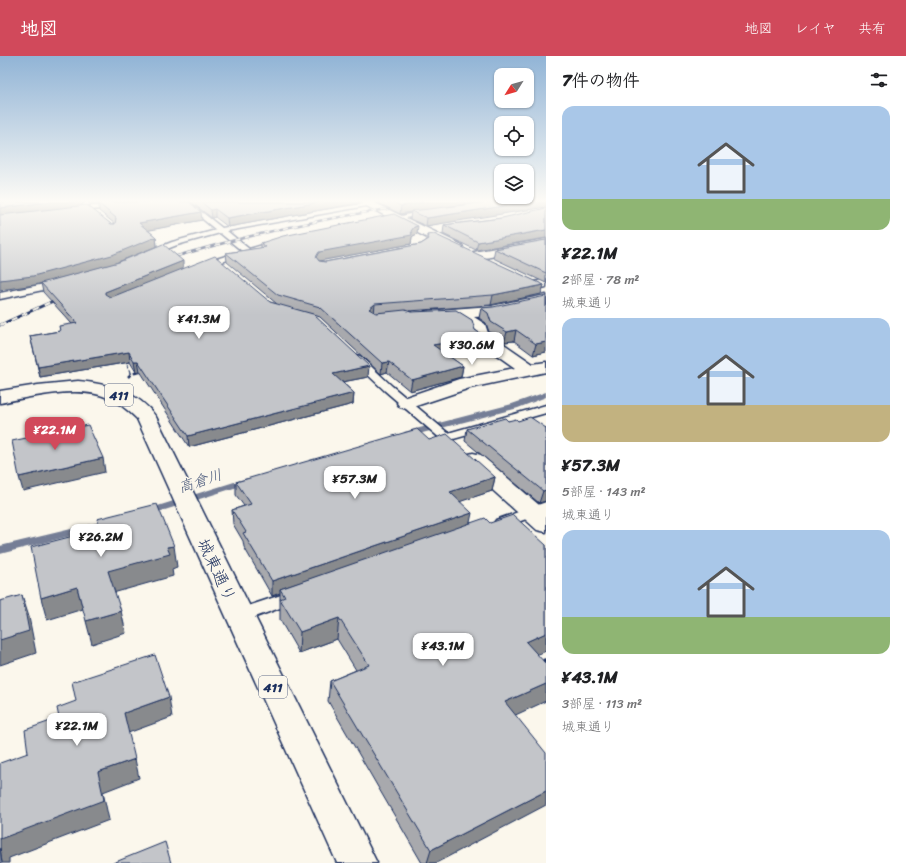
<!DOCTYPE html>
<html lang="ja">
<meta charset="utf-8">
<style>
:root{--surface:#fff;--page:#f6f6f6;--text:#202124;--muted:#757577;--accent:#d1495b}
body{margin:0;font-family:Sriracha,"Klee One",sans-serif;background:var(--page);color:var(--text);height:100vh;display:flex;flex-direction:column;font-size:15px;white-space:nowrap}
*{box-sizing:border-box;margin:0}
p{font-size:13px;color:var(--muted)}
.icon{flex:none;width:22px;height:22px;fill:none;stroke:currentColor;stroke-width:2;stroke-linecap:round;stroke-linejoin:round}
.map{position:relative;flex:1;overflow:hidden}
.side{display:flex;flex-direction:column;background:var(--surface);width:360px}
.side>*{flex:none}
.needle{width:26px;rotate:233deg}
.tools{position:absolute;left:494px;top:12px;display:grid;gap:8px}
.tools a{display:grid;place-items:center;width:40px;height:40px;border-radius:8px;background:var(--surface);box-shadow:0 1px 3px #0004;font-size:20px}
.price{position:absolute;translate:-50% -34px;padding:0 9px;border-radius:8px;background:#fff;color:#222;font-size:13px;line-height:26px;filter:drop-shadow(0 1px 2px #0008)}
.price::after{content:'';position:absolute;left:50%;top:24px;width:12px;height:9px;margin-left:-6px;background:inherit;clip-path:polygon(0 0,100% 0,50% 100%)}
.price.current{background:var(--accent);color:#fff}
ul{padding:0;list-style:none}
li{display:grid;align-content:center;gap:8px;height:212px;padding:0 16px}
li span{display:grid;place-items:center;height:124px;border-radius:12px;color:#555}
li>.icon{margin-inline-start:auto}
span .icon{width:72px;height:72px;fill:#fffc;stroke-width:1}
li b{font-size:17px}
h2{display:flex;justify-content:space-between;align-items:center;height:48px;padding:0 16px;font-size:17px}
header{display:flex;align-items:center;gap:24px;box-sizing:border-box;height:56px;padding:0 20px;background:var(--accent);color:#fff}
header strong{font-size:19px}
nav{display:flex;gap:22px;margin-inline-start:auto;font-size:14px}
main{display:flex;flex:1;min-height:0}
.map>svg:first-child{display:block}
</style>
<header>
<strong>地図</strong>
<nav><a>地図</a><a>レイヤ</a><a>共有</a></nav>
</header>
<main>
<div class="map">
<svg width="546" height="807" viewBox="0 0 546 807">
<rect width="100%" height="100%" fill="#fbf7ec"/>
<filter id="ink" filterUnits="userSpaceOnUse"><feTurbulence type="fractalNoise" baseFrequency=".025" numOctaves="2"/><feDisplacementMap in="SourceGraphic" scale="8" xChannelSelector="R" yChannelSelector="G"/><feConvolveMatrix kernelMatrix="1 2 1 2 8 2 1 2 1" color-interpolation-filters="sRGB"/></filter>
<g filter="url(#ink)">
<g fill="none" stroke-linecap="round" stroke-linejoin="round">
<g fill="#747e96" fill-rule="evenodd">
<polygon points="546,336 546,341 518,352 407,381 403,378 404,376 512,348"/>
<polygon points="247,422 250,423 252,425 250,427 149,459 145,458 144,456 145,454"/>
<polygon points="109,464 113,465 114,467 113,469 0,498 0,490"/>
</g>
<defs>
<g id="service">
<polygon points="127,146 148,146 145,148 73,156 70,154 73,152"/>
<polygon points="182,146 189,146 222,172 286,160 369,147 372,149 227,175 249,193 276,185 280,187 203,212 200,212 200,208 242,195 220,177 177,189 152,199 145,197 172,186 216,174"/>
<polygon points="427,154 429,155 429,157 387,166 384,164"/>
<polygon points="59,225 63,228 62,230 0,243 0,237"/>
<polygon points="356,299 360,300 392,330 448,377 546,349 546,357 450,384 442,384 384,334 352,304 351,302 352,300"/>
<polygon points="546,446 546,456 501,472 496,470 494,467 496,464"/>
<polygon points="296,534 302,536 304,540 302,544 239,567 233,565 231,560 233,555"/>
</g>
<g id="minor">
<polygon points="359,146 373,146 462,189 463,192 462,195 452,195"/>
<polygon points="546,183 546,191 474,204 469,203 467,200 469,197 474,196"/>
<polygon points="546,223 546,231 535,234 530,233 528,230 530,227"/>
<polygon points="546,239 546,249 491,260 474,261 485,268 488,277 533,308 546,306 546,316 470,332 407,353 400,351 397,347 400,343 459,323 515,312 474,283 471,273 455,262 425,261 423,258 425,255 491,250"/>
<polygon points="473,397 481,399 546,455 546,476 537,474 465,409 462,404 465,399"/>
</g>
<path id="trunk" d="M78 325C108 328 138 335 156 361L377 807H337L137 363C129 355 121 348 110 343 81 328 31 341 0 347V335L38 329Z"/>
</defs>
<use href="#service" stroke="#1b2f5e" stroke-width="3"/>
<use href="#minor" stroke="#1b2f5e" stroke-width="3"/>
<use href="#trunk" stroke="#1b2f5e" stroke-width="3"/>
<g stroke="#1b2f5e" stroke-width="2" stroke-dasharray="3 2" stroke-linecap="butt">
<polyline points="125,304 131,317"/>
<polyline points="134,317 143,316"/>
</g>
<g stroke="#1b2f5e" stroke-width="2.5" stroke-dasharray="4 3" stroke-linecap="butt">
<polyline points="130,316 131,318"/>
<polyline points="128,321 131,318 140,316"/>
</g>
<polyline stroke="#1b2f5e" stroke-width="4" stroke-dasharray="6 4.5" stroke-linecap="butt" points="543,605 546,604"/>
<use href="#service" fill="#fbf7ec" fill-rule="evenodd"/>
<use href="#minor" fill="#fbf7ec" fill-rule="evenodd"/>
<use href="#trunk" fill="#fbf7ec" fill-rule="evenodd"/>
<defs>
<path id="rail-far1" d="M167 203C244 180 321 162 401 151"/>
<polyline id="rail" points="0,269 62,241"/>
</defs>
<use href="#rail-far1" stroke="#1b2f5e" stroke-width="2.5"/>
<use href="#rail" stroke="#1b2f5e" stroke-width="3"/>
<use href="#rail-far1" stroke="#fbf7ec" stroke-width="1.5" stroke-dasharray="5" stroke-linecap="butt"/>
<use href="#rail" stroke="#fbf7ec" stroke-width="2" stroke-dasharray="6" stroke-linecap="butt"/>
</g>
<g fill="#a8a9ad" stroke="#1b2f5e" fill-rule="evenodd">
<polygon points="0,146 86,146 82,148 82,149 111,168 115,168 99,155 99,149 92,149 87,146 189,146 202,164 148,174 156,181 157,190 114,207 183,213 270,246 277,248 227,206 226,197 261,192 261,187 417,178 413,180 412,181 411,188 319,204 325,206 421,188 427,184 427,179 544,229 541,238 491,249 409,255 475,274 484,280 482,290 444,297 463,310 461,321 410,335 387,316 381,318 320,261 314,259 368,321 342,326 354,337 353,348 189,391 140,315 136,316 130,306 40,321 30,280 60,275 72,268 43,236 41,227 35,229"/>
<polygon points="191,146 359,146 358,147 228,171 215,161 212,162"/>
<path d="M377 146H546L426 170 410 163 411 156 400 158ZM465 148H475L451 150Z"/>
<polygon points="502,162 476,194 443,178 444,169"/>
<polygon points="546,184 546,227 493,202 495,193"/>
<polygon points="493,251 546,296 533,299 514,285 504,286 489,276 486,267 479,262 481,252"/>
<polygon points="508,365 518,365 546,372 546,445 539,447 465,385 467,373"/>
<polygon points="429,384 495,421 492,435 460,445 470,467 490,467 546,489 546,595 537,598 515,659 436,807 422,807 328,645 330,625 356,614 337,583 299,597 280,564 280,537 272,540 244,491 243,485 233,468 232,454 244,450 236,439 236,426"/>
</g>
<g fill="#888a8d" stroke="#1b2f5e">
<polygon points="49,146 86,146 82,148 82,150 0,160 0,152"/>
<polygon points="92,146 117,146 98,147 99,149 92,149"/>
<polygon points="321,146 359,146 358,147 228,171 227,162"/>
<polygon points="428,146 465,146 465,148 414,156 411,155 411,156 400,158 401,150"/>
<polygon points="530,146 546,146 546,151 426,170 427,162"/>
<polygon points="215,153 215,161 212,162 211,154"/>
<polygon points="201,156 202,164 140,176 139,167"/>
<polygon points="418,170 417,178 413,180 412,181 411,188 319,205 316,201 319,196 411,175 414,171"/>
<polygon points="546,174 546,182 476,194 478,186"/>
<polygon points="156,181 157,190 113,208 35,229 0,234 0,224"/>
<polygon points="183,205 183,213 106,245 105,238 105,236"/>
<polygon points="544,229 541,238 491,249 493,239"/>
<polygon points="375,248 374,258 369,253"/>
<polygon points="516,274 514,285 504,286 507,276"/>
<polygon points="484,280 482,290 431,299 433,289"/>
<polygon points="546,286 546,296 533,299 536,288"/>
<polygon points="129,296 130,306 40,321 38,311"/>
<polygon points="134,305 138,305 140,315 136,316"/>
<polygon points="389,306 387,316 381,318 382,307"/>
<polygon points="369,310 368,321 332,328 333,318"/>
<polygon points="463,310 461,321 410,335 412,324"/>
<polygon points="354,337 353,348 189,391 188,380"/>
<polygon points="103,402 105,416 23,435 19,421"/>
<polygon points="495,421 492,435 447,450 450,436"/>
<polygon points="546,434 546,445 539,447 543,435"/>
<polygon points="472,457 469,471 280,533 280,537 272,540 272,525"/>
<polygon points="174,490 177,511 172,513 173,520 113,537 108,515 167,491"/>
<polygon points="77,531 83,553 47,564 41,542"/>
<polygon points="22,539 29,561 36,597 0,609 0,584"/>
<polygon points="121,555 126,577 92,588 86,565"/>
<polygon points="339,562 337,583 299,597 300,576"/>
<polygon points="546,577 546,595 518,606 526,586"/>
<polygon points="546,628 546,645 498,667 505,646"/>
<polygon points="169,641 172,661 128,677 124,657"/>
<polygon points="135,703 139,722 103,736 109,764 9,802 9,807 2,807 0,792 0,783 98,716"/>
<polygon points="546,735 546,749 436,807 427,807 431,794"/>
</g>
<g fill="#c3c5c9" stroke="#1b2f5e">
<polygon points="0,146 49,146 0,152"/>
<polygon points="104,146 189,146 201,156 139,167 156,181 112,199 33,220 0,224 0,159 87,149 111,168 115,168 116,162 98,147"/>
<polygon points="201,146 321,146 227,162 215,153 211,154"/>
<polygon points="393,146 428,146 401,150"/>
<polygon points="490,146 530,146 427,162 411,155"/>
<polygon points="546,152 546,174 478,186 444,169 502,162"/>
<polygon points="394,158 418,170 414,171 411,175 412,179 319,196 316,201 319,205 325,206 421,188 429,183 427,179 434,178 544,229 493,239 375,248 369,253 376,257 405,254 411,256 456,254 472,264 475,274 484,280 433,289 463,310 412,324 389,306 382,307 320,251 278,239 226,197 266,191 261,187 283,180"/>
<polygon points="546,184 546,217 495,193"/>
<polygon points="163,188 183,205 105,236 105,238 110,241 114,240 215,200 270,246 313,258 369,310 333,318 354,337 188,380 138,305 134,305 129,296 38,311 30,280 60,275 59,270 77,267 41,227 119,206"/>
<polygon points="546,240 546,286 536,288 516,274 507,276 491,266 488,257 481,252 493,251"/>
<polygon points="530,361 546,372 546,434 543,435 467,373 505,362 508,365 516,363 518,365"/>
<polygon points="88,369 103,402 19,421 12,385"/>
<polygon points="417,373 429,384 447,378 495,421 450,436 472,457 272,525 243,477 246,476 232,454 251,448 236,426"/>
<polygon points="157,448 174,490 167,491 170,498 108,515 121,555 86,565 77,531 41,542 31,491 100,473 97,463"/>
<polygon points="513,459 546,489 546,577 526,586 546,608 546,628 505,646 546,697 546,735 431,794 330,625 369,609 339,562 300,576 280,543 285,541 280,533 485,462 490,467"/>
<polygon points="22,539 29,575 0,584 0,545"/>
<polygon points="155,599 169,641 124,657 135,703 98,716 104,744 0,783 0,707 28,697 25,674 59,662 57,652 76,645 72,626"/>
<polygon points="165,786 171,807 113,807"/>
<polygon points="0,792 2,807 0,807"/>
</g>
</g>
<linearGradient id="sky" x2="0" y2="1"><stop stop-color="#91b4d6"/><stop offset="0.56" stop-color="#fdfbf6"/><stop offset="1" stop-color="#fdfbf6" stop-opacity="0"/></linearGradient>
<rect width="546" height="259" fill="url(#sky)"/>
<g text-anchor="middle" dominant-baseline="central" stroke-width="3" stroke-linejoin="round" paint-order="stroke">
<g fill="#fbf7ec" stroke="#5e6b89" stroke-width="1">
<rect x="105" y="328" width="28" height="22" rx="3"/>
<rect x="259" y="620" width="28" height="22" rx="3"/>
</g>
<g font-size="13" font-weight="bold" fill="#1b2f5e">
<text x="119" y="339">411</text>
<text x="273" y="631">411</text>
</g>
<g font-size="15" font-style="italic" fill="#47577a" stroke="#fbf7ec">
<text transform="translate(200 425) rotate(-18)">高倉川</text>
</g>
<g font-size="17" fill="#1b2f5e" stroke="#fbf7ec">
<text transform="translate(217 514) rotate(65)">城東通り</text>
</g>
</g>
</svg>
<div class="tools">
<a><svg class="needle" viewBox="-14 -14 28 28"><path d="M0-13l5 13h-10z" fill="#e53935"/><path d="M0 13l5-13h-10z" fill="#757577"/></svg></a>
<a><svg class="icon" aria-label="locate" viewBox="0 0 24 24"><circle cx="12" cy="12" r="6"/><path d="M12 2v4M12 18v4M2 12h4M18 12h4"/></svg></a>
<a><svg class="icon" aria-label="layers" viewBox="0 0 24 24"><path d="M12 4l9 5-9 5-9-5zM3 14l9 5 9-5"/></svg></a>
</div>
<b class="price" style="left:199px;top:284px">¥41.3M</b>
<b class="price" style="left:472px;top:310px">¥30.6M</b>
<b class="price current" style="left:55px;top:395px">¥22.1M</b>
<b class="price" style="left:355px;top:444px">¥57.3M</b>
<b class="price" style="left:101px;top:502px">¥26.2M</b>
<b class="price" style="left:443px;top:611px">¥43.1M</b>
<b class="price" style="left:77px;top:691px">¥22.1M</b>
</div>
<section class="side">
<h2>7件の物件<svg class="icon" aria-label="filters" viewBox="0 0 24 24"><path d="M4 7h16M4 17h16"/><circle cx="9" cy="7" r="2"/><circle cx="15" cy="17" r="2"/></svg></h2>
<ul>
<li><span style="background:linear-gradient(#a9c7e8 75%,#8fb573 0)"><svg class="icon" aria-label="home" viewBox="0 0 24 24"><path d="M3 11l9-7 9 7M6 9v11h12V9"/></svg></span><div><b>¥22.1M</b><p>2部屋 · 78 m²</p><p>城東通り</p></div></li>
<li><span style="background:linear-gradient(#a9c7e8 70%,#c2b280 0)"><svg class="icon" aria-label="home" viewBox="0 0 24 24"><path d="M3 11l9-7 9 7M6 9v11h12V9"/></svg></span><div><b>¥57.3M</b><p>5部屋 · 143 m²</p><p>城東通り</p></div></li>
<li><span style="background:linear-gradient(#a9c7e8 70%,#8fb573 0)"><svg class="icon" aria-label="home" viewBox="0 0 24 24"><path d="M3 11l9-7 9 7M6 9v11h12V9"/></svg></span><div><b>¥43.1M</b><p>3部屋 · 113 m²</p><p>城東通り</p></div></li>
</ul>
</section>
</main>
